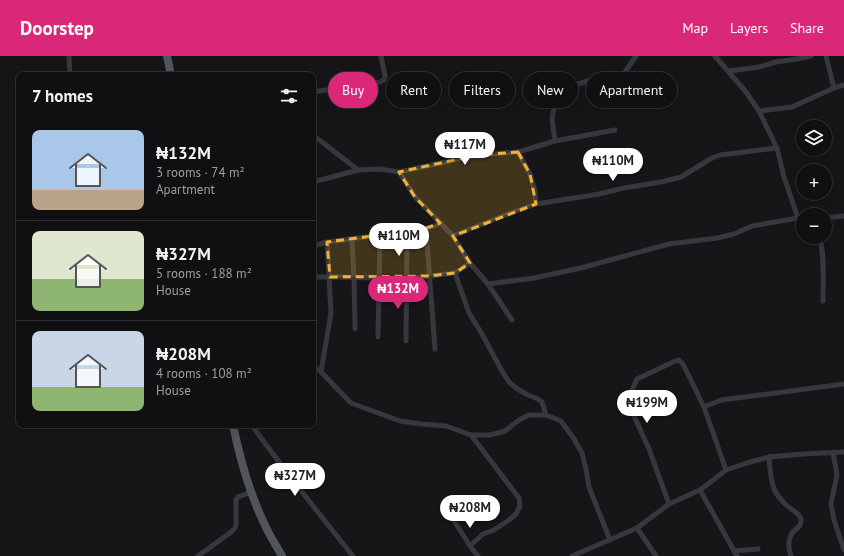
<!DOCTYPE html>
<meta charset="utf-8">
<style>
:root{--surface:#101012;--page:#1e1e20;--text:#f1f3f6;--muted:#9c9d9f;--line:#303032;--accent:#db2777}
body{margin:0;font-family:"PT Sans",sans-serif;background:var(--page);color:var(--text);height:100vh;display:flex;flex-direction:column;font-size:15px;white-space:nowrap}
*{box-sizing:border-box;margin:0}
p{font-size:13px;color:var(--muted)}
.icon{flex:none;width:22px;height:22px;fill:none;stroke:currentColor;stroke-width:2;stroke-linecap:round;stroke-linejoin:round}
.map{position:relative;flex:1;overflow:hidden}
.side{position:absolute;left:16px;top:16px;width:300px;height:356px;display:flex;flex-direction:column;background:var(--surface);border-radius:8px;box-shadow:0 4px 16px #0002,0 0 0 1px var(--line)}
.side>*{flex:none}
.hud{position:absolute;left:328px;top:16px;width:380px;height:36px;display:flex;gap:8px}
.controls{position:absolute;left:796px;top:64px;display:grid;gap:8px}
.controls a{display:grid;place-items:center;width:36px;height:36px;border-radius:50%;background:var(--surface);box-shadow:0 4px 16px #0002,0 0 0 1px var(--line);font-size:20px}
.price{position:absolute;translate:-50% -34px;padding:0 9px;border-radius:14px;background:#fff;color:#222;font-size:13px;line-height:26px;filter:drop-shadow(0 1px 2px #0008)}
.price::after{content:'';position:absolute;left:50%;top:24px;width:12px;height:9px;margin-left:-6px;background:inherit;clip-path:polygon(0 0,100% 0,50% 100%)}
.price.on{background:var(--accent);color:#fff}
ul{padding:0;list-style:none}
li{display:flex;align-items:center;gap:12px;height:100px;padding:0 16px}
li+li{border-top:1px solid var(--line)}
li span{display:grid;place-items:center;flex:none;width:112px;height:80px;border-radius:8px;color:#555}
li>.icon{margin-inline-start:auto}
span .icon{width:48px;height:48px;fill:#fffc;stroke-width:1}
li b{font-size:17px}
h2{display:flex;justify-content:space-between;align-items:center;height:48px;padding:0 16px;font-size:17px}
.chip{padding:0 14px;border-radius:18px;background:var(--surface);box-shadow:0 4px 16px #0002,0 0 0 1px var(--line);font-size:14px;line-height:36px}
.chip.on{background:var(--accent);color:#fff}
header{display:flex;align-items:center;gap:24px;box-sizing:border-box;height:56px;padding:0 20px;background:var(--accent);color:#fff}
header strong{font-size:19px}
nav{display:flex;gap:22px;margin-inline-start:auto;font-size:14px}
.map>svg:first-child{display:block}
</style>
<header>
<strong>Doorstep</strong>
<nav><a>Map</a><a>Layers</a><a>Share</a></nav>
</header>
<div class="map">
<svg width="844" height="500" viewBox="0 0 844 500">
<rect width="100%" height="100%" fill="#161618"/>
<g fill="none" stroke-linecap="round" stroke-linejoin="round">
<g stroke="#37383d" stroke-width="5">
<polyline points="69,0 70,19"/>
<polyline points="715,0 746,36 759,55 777,92 784,121 798,162"/>
<polyline points="826,0 834,32"/>
<polyline points="729,15 759,11 776,6 797,3 811,0"/>
<polyline points="313,36 380,26 384,24 385,20 381,0"/>
<polyline points="759,55 792,51 834,32 844,29"/>
<polyline points="313,80 317,82 358,114"/>
<polyline points="555,85 552,63 553,56 556,50 566,37 578,28 591,24 621,18 625,16 636,0"/>
<polyline points="518,96 530,118 535,135 536,148"/>
<polyline points="399,116 415,141 453,180 470,207 488,228 512,264"/>
<polyline points="313,126 358,114 380,113 399,116 477,99 518,96 555,85 615,74"/>
<polyline points="825,162 844,160"/>
<polyline points="426,173 435,293"/>
<polyline points="453,180 503,160 536,148 599,138 624,132 661,126 681,121 712,102 720,99 777,92"/>
<path d="M819 181C825 195 823 228 823 245"/>
<polyline points="352,183 354,222 355,273"/>
<polyline points="313,190 327,186 380,179 407,179 412,176 426,173 441,167"/>
<polyline points="455,217 469,257 482,278 502,315 509,326 516,332 528,339 538,343 542,346 546,359"/>
<polyline points="313,221 337,221 407,223 455,217 470,207"/>
<polyline points="488,228 534,222 581,212 669,188 717,182 734,178 752,170 798,162 803,163"/>
<polyline points="378,281 380,179"/>
<polyline points="406,285 407,179"/>
<polyline points="313,310 321,316 351,347 400,365 421,368 446,370 471,379 490,379 505,375 519,364 529,359 546,359 561,365 574,383 582,397 586,413 589,431 610,484"/>
<polyline points="321,316 331,257 327,186"/>
<polyline points="704,351 721,344 844,328"/>
<path d="M248 369 253 371C285 415 319 458 353 500"/>
<polyline points="833,396 837,419 831,448 834,464 844,494"/>
<path d="M769 401C770 411 770 423 774 432 775 438 781 443 784 447 789 453 801 457 801 464 802 471 793 474 791 479 788 485 789 494 791 500"/>
<polyline points="700,434 737,500"/>
<polyline points="669,448 649,393 629,349 628,343 637,323 673,306 679,304 683,308 704,351 726,414"/>
<polyline points="448,455 470,490 478,500"/>
<polyline points="637,472 656,500"/>
<polyline points="470,490 483,478 494,474 509,464 516,458 520,450 519,442 471,379"/>
<polyline points="734,495 758,493"/>
<polyline points="198,500 230,477 235,472 236,469 236,444 238,441 251,436"/>
<polyline points="572,500 637,472 669,448 700,434 726,414 750,406 769,401 803,398 844,396"/>
</g>
<g stroke="#53555c" stroke-width="8">
<polyline points="167,0 171,19"/>
<path d="M233 369C240 403 249 436 264 467 269 479 276 489 282 500"/>
</g>
</g>
<path fill="#f2b134" fill-opacity="0.2" stroke="#f2b134" stroke-width="3" stroke-dasharray="8 5" stroke-linejoin="round" d="M518 96 530 118 536 148 453 180 470 207 455 217 430 220 330 221 327 186 380 179H407L440 167 415 141 399 116 477 99Z"/>
</svg>
<div class="controls">
<a><svg class="icon" aria-label="layers" viewBox="0 0 24 24"><path d="M12 4l9 5-9 5-9-5zM3 14l9 5 9-5"/></svg></a>
<a>+</a>
<a>−</a>
</div>
<b class="price" style="left:465px;top:110px">₦117M</b>
<b class="price" style="left:613px;top:126px">₦110M</b>
<b class="price" style="left:399px;top:201px">₦110M</b>
<b class="price on" style="left:398px;top:254px">₦132M</b>
<b class="price" style="left:647px;top:368px">₦199M</b>
<b class="price" style="left:295px;top:441px">₦327M</b>
<b class="price" style="left:470px;top:473px">₦208M</b>
<div class="hud">
<a class="chip on">Buy</a>
<a class="chip">Rent</a>
<a class="chip">Filters</a>
<a class="chip">New</a>
<a class="chip">Apartment</a>
</div>
<section class="side">
<h2>7 homes<svg class="icon" aria-label="filters" viewBox="0 0 24 24"><path d="M4 7h16M4 17h16"/><circle cx="9" cy="7" r="2"/><circle cx="15" cy="17" r="2"/></svg></h2>
<ul>
<li><span style="background:linear-gradient(#a9c7e8 75%,#b9a48a 0)"><svg class="icon" aria-label="home" viewBox="0 0 24 24"><path d="M3 11l9-7 9 7M6 9v11h12V9"/></svg></span><div><b>₦132M</b><p>3 rooms · 74 m²</p><p>Apartment</p></div></li>
<li><span style="background:linear-gradient(#dfe7d0 60%,#8fb573 0)"><svg class="icon" aria-label="home" viewBox="0 0 24 24"><path d="M3 11l9-7 9 7M6 9v11h12V9"/></svg></span><div><b>₦327M</b><p>5 rooms · 188 m²</p><p>House</p></div></li>
<li><span style="background:linear-gradient(#c9d6e8 70%,#8fb573 0)"><svg class="icon" aria-label="home" viewBox="0 0 24 24"><path d="M3 11l9-7 9 7M6 9v11h12V9"/></svg></span><div><b>₦208M</b><p>4 rooms · 108 m²</p><p>House</p></div></li>
</ul>
</section>
</div>
